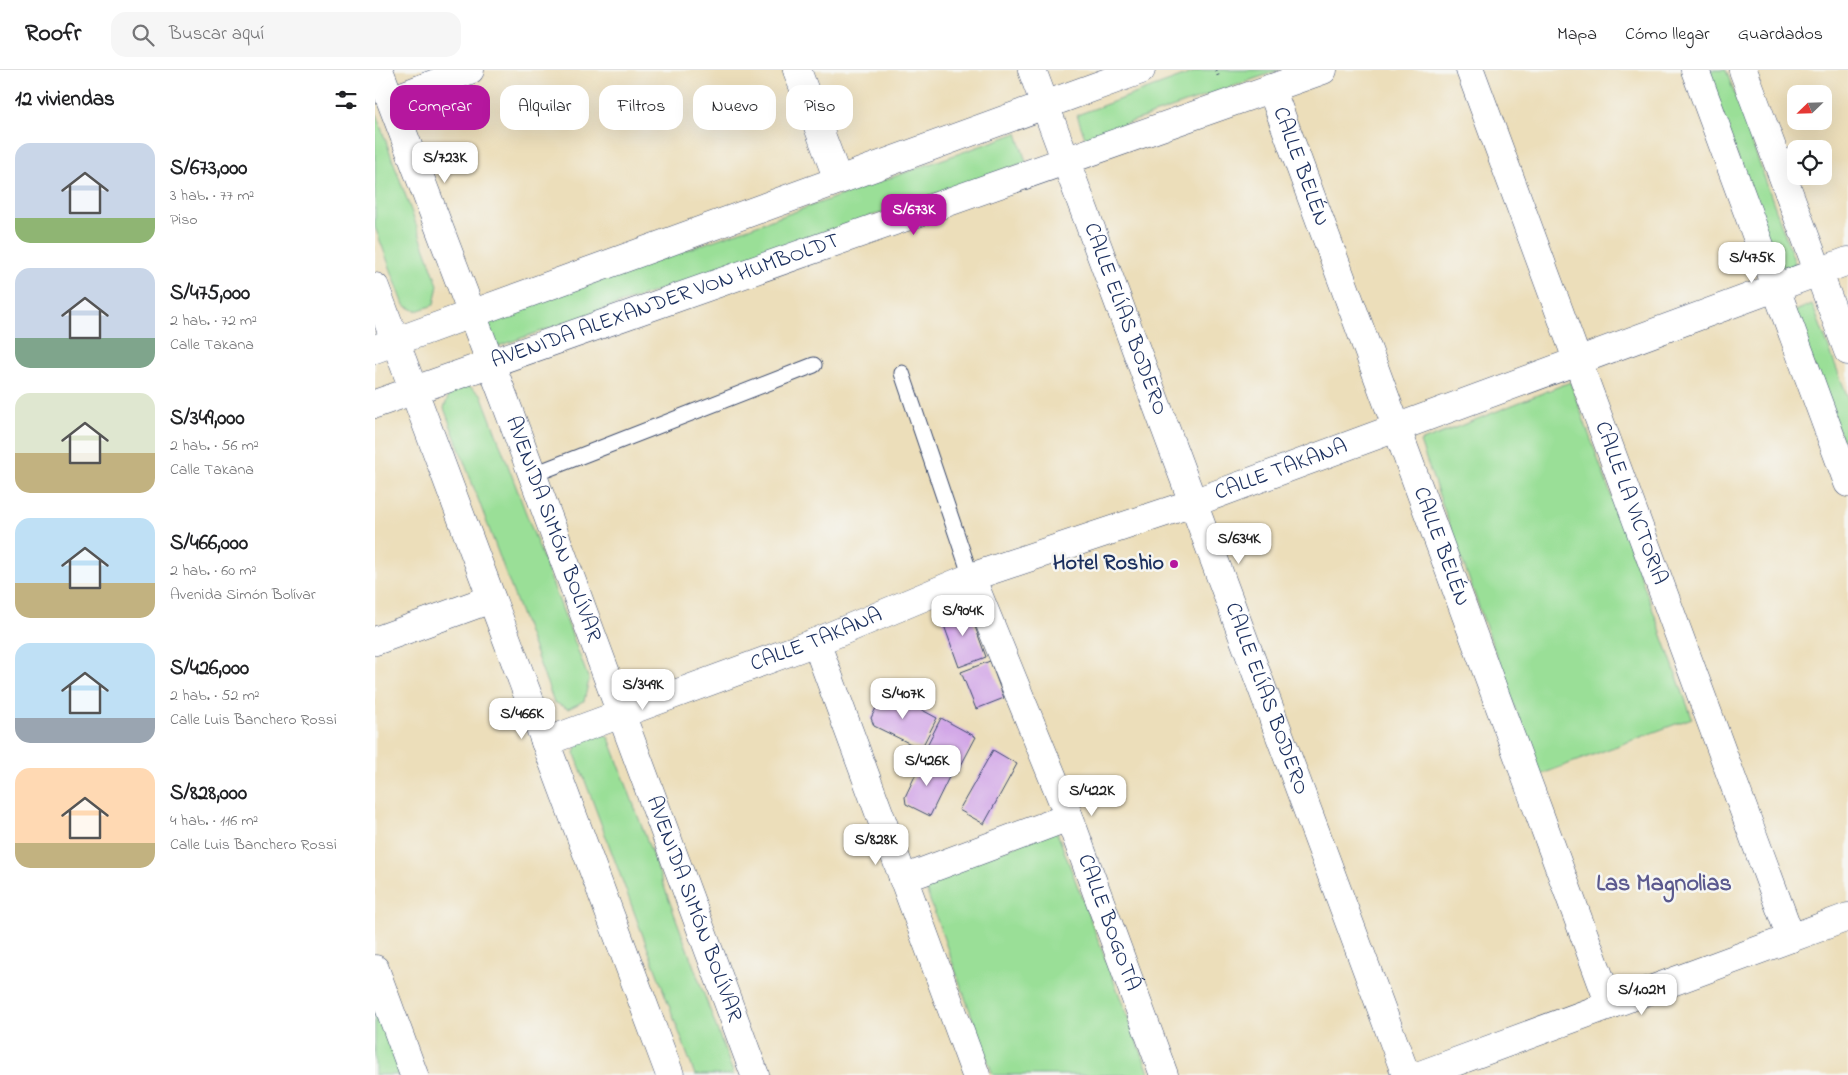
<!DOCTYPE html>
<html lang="es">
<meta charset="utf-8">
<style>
:root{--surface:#fff;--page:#f6f6f6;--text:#202124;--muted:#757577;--line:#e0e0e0;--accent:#b5179e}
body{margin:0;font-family:"Indie Flower",sans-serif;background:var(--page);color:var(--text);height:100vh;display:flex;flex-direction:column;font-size:19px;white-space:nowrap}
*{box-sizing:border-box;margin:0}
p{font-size:16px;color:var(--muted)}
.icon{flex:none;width:28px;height:28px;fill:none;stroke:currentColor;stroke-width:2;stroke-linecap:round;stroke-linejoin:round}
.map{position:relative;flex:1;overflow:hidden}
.details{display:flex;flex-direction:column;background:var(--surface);width:375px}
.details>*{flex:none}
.banner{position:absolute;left:15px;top:15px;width:475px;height:45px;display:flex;gap:10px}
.needle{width:32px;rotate:247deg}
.tools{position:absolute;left:1412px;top:15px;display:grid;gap:10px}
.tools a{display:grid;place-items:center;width:45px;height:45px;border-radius:10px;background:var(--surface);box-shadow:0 5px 20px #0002;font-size:25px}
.price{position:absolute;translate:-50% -42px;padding:0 11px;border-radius:10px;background:#fff;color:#222;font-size:16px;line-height:32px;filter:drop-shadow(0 1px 2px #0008)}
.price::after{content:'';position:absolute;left:50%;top:30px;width:15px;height:11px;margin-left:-8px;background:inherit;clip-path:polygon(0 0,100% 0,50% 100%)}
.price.on{background:var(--accent);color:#fff}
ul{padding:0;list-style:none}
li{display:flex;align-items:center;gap:15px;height:125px;padding:0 15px}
li span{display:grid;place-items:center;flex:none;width:140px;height:100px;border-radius:15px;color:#555}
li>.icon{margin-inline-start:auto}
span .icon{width:60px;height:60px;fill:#fffc;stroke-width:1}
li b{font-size:21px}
h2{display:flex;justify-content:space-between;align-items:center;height:60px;padding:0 15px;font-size:21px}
.pill{padding:0 18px;border-radius:15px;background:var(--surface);box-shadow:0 5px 20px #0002;font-size:18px;line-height:45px}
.pill.on{background:var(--accent);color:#fff}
header{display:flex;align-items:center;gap:30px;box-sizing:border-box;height:70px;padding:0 25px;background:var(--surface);border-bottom:1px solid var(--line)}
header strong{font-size:24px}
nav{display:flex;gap:28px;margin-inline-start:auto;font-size:18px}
.search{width:350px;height:45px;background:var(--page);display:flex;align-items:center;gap:12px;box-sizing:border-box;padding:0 18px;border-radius:15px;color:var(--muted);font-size:19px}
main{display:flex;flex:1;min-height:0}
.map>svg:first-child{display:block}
</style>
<header>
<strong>Roofr</strong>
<div class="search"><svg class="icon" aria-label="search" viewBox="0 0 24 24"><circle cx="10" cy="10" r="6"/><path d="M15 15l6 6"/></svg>Buscar aquí</div>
<nav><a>Mapa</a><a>Cómo llegar</a><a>Guardados</a></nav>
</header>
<main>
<section class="details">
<h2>12 viviendas<svg class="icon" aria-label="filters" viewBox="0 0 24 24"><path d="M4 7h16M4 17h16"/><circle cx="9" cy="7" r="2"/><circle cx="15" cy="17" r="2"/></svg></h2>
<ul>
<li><span style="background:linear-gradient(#c9d6e8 75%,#8fb573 0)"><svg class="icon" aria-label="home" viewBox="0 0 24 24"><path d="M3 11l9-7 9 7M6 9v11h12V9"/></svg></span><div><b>S/673,000</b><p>3 hab. · 77 m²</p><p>Piso</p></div></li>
<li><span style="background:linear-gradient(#c9d6e8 70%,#7fa58c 0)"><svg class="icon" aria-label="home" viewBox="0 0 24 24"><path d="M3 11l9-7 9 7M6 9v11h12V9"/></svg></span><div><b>S/475,000</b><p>2 hab. · 72 m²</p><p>Calle Takana</p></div></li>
<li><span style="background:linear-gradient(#dfe7d0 60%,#c2b280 0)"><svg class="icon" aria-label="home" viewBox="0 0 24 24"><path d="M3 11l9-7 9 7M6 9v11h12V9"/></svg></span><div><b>S/349,000</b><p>2 hab. · 56 m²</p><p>Calle Takana</p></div></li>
<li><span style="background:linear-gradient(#bfe0f5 65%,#c2b280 0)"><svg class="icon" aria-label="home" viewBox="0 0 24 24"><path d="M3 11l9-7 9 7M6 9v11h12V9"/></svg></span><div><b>S/466,000</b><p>2 hab. · 60 m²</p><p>Avenida Simón Bolívar</p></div></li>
<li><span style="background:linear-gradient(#bfe0f5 75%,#9aa5b1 0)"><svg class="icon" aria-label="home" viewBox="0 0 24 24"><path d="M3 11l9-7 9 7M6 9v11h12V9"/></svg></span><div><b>S/426,000</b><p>2 hab. · 52 m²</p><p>Calle Luis Banchero Rossi</p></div></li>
<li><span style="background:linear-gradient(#ffd9b3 75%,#c2b280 0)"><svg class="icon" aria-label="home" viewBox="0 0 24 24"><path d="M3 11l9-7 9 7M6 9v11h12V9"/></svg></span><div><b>S/828,000</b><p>4 hab. · 116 m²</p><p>Calle Luis Banchero Rossi</p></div></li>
</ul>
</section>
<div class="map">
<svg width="1473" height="1005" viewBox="0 0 1473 1005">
<rect width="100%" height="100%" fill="#f6f6f2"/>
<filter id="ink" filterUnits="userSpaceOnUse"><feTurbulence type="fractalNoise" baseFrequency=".02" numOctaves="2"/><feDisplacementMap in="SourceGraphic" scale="10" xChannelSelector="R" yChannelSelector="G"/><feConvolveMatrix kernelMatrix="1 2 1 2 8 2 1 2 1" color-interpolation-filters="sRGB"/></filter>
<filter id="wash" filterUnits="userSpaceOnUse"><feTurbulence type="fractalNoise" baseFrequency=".0096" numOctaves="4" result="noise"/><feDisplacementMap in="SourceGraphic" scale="20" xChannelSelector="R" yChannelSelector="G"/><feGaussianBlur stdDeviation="1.12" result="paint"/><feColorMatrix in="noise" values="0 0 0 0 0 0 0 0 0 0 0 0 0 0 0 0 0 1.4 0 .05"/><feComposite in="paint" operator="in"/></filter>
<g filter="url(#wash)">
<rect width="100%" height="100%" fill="#ecdeba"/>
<g fill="#9adf97" stroke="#5a877a">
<polygon points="825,0 905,0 710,68 702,45"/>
<polygon points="1331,0 1351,0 1421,196 1404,202"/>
<polygon points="0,41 63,215 59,235 41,241 29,235 0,157"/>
<polygon points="642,63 651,92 118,278 111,251"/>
<polygon points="1437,234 1473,328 1473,384 1418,242"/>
<polygon points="1195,312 1317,648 1164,705 1045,372"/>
<polygon points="93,316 106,324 214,610 209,631 193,639 179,632 69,338 75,322"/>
<polygon points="221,661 234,668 359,1005 320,1005 200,684 204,667"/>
<polygon points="681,760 775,1005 618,1005 548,811"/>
<polygon points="0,933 27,1005 0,1005"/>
</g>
<g id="blocks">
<g fill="#d2a6e7">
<polygon points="593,537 611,587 584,597 566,547"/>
<polygon points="615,591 629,628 601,639 586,602"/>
<polygon points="510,620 562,648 546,679 499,656 496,648"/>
<polygon points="566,648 601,667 582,703 547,685"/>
<polygon points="618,680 642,694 609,754 584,740"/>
<polygon points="548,689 576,703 555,746 531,734 530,727"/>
</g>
</g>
</g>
<g filter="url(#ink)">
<use href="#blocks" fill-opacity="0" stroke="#3a496c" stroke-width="1"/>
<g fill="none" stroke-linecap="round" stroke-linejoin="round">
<defs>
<g id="service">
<polyline points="527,303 596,507"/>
<polyline points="157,405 439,295"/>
</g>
<g id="minor">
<polyline points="422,0 463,110"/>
<path id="s1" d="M657 0 1031 1005"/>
<path id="s2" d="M1095 0 1416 868"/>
<path id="s3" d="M896 18 1235 935"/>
<polyline points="16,30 95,0"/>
<path id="s4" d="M596 507 694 747 789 1005"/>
<polyline points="0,571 116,529"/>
<polyline points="441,572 601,1005"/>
<path id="s5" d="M170 672 441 572 596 507 818 433 1473 191"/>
<polyline points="528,809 694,747"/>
<polyline points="0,899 39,1005"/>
<polyline points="1045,1005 1473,847"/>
</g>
<g id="tertiary">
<path id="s6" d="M4 0 129 328 380 1005"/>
<polyline points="1320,0 1473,413"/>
<polyline points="1368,0 1473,281"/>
<polyline points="0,217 295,1005"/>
</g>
<g id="secondary">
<polyline points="0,279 766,0"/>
<path id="s7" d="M0 334 948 0"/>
</g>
</defs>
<use href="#service" stroke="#3a496c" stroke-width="17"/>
<use href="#minor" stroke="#3a496c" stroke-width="29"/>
<use href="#tertiary" stroke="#3a496c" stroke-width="29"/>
<use href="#secondary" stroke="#3a496c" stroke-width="29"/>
<polyline stroke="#3a496c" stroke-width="3" stroke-dasharray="1 4" stroke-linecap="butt" points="841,0 844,8"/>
<use href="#service" stroke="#fff" stroke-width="15"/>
<use href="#minor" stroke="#fff" stroke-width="28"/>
<use href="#tertiary" stroke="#fff" stroke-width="28"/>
<use href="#secondary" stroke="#fff" stroke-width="28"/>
</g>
</g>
<circle fill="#b5179e" stroke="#f6f6f2" stroke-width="2" cx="799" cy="494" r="5"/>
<g text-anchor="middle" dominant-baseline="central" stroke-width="5" stroke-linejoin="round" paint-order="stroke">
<g font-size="22" fill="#1b2f5e" stroke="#f6f6f2">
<text stroke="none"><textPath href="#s3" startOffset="84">CALLE BELÉN</textPath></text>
<text stroke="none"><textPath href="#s7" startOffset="308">AVENIDA ALEXANDER VON HUMBOLDT</textPath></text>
<text stroke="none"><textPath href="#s1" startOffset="266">CALLE ELÍAS BODERO</textPath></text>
<text stroke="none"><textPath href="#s5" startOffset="785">CALLE TAKANA</textPath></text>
<text stroke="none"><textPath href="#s2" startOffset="462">CALLE LA VICTORIA</textPath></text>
<text stroke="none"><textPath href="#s6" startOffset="491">AVENIDA SIMÓN BOLÍVAR</textPath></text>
<text stroke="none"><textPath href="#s3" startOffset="489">CALLE BELÉN</textPath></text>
<text stroke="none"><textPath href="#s5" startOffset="290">CALLE TAKANA</textPath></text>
<text stroke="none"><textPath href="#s1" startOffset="671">CALLE ELÍAS BODERO</textPath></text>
<text stroke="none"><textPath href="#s6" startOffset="896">AVENIDA SIMÓN BOLÍVAR</textPath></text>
<text stroke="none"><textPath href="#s4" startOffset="372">CALLE BOGOTÁ</textPath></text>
</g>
<g font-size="22" font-weight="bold" fill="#1b2f5e" stroke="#f6f6f2" text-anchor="end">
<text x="789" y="494">Hotel Roshio</text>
</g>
<g font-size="24" font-weight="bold" fill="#5b598e" stroke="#f6f6f2">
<text x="1289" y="814">Las Magnolias</text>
</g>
</g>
</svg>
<div class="tools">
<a><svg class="needle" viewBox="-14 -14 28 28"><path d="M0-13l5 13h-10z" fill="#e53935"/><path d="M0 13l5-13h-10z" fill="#757577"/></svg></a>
<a><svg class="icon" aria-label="locate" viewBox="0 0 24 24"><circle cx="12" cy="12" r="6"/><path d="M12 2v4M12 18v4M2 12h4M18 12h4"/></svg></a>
</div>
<b class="price" style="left:70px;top:114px">S/723K</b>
<b class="price on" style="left:539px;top:166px">S/673K</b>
<b class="price" style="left:1377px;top:214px">S/475K</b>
<b class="price" style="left:864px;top:495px">S/634K</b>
<b class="price" style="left:588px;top:567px">S/904K</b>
<b class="price" style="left:268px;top:641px">S/349K</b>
<b class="price" style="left:528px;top:650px">S/407K</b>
<b class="price" style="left:147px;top:670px">S/466K</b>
<b class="price" style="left:552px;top:717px">S/426K</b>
<b class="price" style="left:717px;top:747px">S/422K</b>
<b class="price" style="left:501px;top:796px">S/828K</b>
<b class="price" style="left:1267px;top:946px">S/1.02M</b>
<div class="banner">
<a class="pill on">Comprar</a>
<a class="pill">Alquilar</a>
<a class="pill">Filtros</a>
<a class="pill">Nuevo</a>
<a class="pill">Piso</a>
</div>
</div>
</main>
